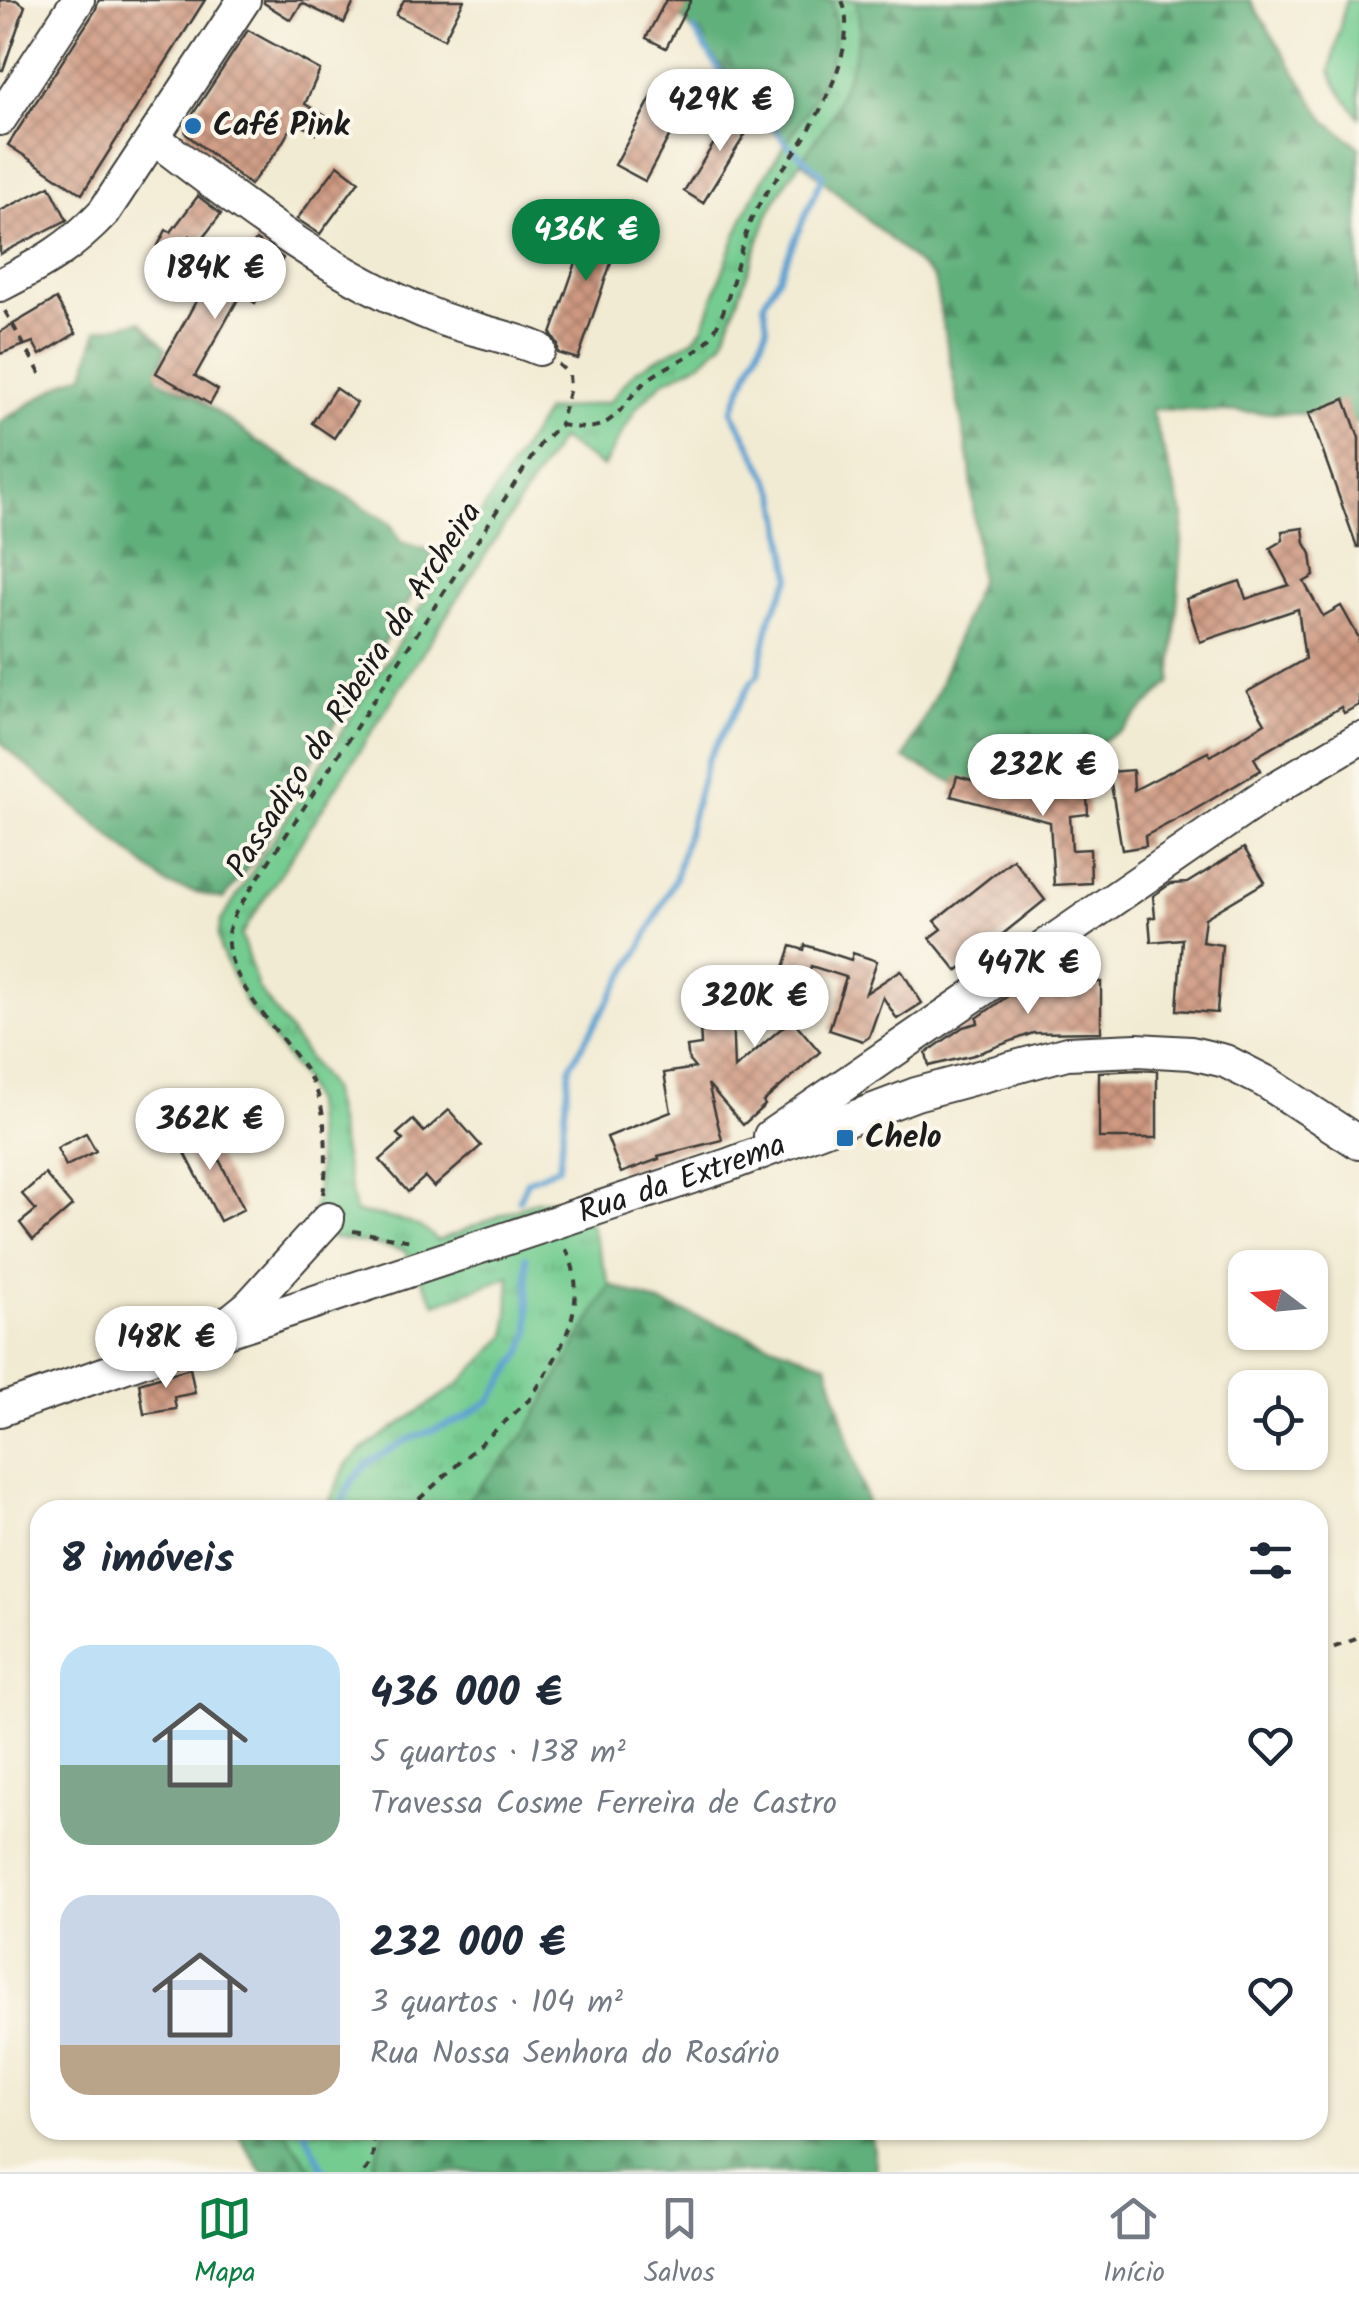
<!DOCTYPE html>
<html lang="pt">
<meta charset="utf-8">
<style>
:root{--surface:#fff;--page:#f2f2f3;--text:#1f2937;--muted:#747a83;--line:#e0e1e3;--accent:#0b8043}
body{margin:0;font-family:Kalam,sans-serif;background:var(--page);color:var(--text);height:100vh;display:flex;flex-direction:column;font-size:38px;white-space:nowrap}
*{box-sizing:border-box;margin:0}
p{font-size:32px;color:var(--muted)}
.icon{flex:none;width:55px;height:55px;fill:none;stroke:currentColor;stroke-width:2;stroke-linecap:round;stroke-linejoin:round}
.map{position:relative;flex:1;overflow:hidden}
.panel{position:absolute;left:30px;top:1500px;width:1298px;height:640px;display:flex;flex-direction:column;background:var(--surface);border-radius:30px;box-shadow:0 2px 8px #0004}
.panel>*{flex:none}
.needle{width:65px;rotate:286deg}
.buttons{position:absolute;left:1228px;top:1250px;display:grid;gap:20px}
.buttons a{display:grid;place-items:center;width:100px;height:100px;border-radius:20px;background:var(--surface);box-shadow:0 2px 8px #0004;font-size:50px}
.price{position:absolute;translate:-50% -85px;padding:0 22px;border-radius:35px;background:#fff;color:#222;font-size:32px;line-height:65px;filter:drop-shadow(0 2px 5px #0008)}
.price::after{content:'';position:absolute;left:50%;top:60px;width:30px;height:22px;margin-left:-15px;background:inherit;clip-path:polygon(0 0,100% 0,50% 100%)}
.price.current{background:var(--accent);color:#fff}
ul{padding:0;list-style:none}
li{display:flex;align-items:center;gap:30px;height:250px;padding:0 30px}
li span{display:grid;place-items:center;flex:none;width:280px;height:200px;border-radius:30px;color:#555}
li>.icon{margin-inline-start:auto}
span .icon{width:120px;height:120px;fill:#fffc;stroke-width:1}
li b{font-size:42px}
h2{display:flex;justify-content:space-between;align-items:center;height:120px;padding:0 30px;font-size:42px}
.tab-bar{display:flex;justify-content:space-around;align-items:center;height:140px;border-top:2px solid var(--line);background:var(--surface);font-size:28px;color:var(--muted)}
.tab-bar a{display:grid;justify-items:center;gap:5px}
.tab-bar .current{color:var(--accent)}
.map>svg:first-child{display:block}
</style>
<div class="map">
<svg width="1359" height="2172" viewBox="0 0 1359 2172">
<defs>
<pattern id="forest-firs" width="22" height="20" patternUnits="userSpaceOnUse" patternTransform="scale(2.5)"><rect width="22" height="20" fill="#60b07b"/><path d="M5 1l3.5 6h-7zM16 11l3.5 6h-7z" fill="#4e8e64"/></pattern>
<pattern id="park-tufts" width="24" height="20" patternUnits="userSpaceOnUse" patternTransform="scale(2.5)"><rect width="24" height="20" fill="#75cc91"/><path d="M3 7l-1-3M5 7V3M7 7l1-3M15 17l-1-3M17 17v-4M19 17l1-3" fill="none" stroke="#65af7c"/></pattern>
<pattern id="building-cross-hatch" width="8" height="8" patternUnits="userSpaceOnUse" patternTransform="scale(2.5)"><rect width="8" height="8" fill="#cf9981"/><path d="M0 0l8 8M0 8l8-8" fill="none" stroke="#a77c69"/></pattern>
</defs>
<rect width="100%" height="100%" fill="#fbf7ec"/>
<filter id="ink" filterUnits="userSpaceOnUse"><feTurbulence type="fractalNoise" baseFrequency=".01" numOctaves="2"/><feDisplacementMap in="SourceGraphic" scale="20" xChannelSelector="R" yChannelSelector="G"/><feConvolveMatrix kernelMatrix="1 2 1 2 8 2 1 2 1" color-interpolation-filters="sRGB"/></filter>
<filter id="wash" filterUnits="userSpaceOnUse"><feTurbulence type="fractalNoise" baseFrequency=".0048" numOctaves="4" result="noise"/><feDisplacementMap in="SourceGraphic" scale="40" xChannelSelector="R" yChannelSelector="G"/><feGaussianBlur stdDeviation="2.25" result="paint"/><feColorMatrix in="noise" values="0 0 0 0 0 0 0 0 0 0 0 0 0 0 0 0 0 1.4 0 .05"/><feComposite in="paint" operator="in"/></filter>
<g filter="url(#wash)">
<rect width="100%" height="100%" fill="#f2ebd3"/>
<polygon fill="#75cc91" stroke="#487456" stroke-width="2.5" points="1346,0 1359,0 1359,117 1339,89 1330,71"/>
<g fill="url(#forest-firs)" stroke="#3e664c" stroke-width="2.5">
<polygon points="667,0 1250,0 1326,121 1359,146 1359,424 1338,415 1151,409 1184,517 1171,682 1122,730 1028,781 957,784 904,759 938,689 979,581 970,465 934,278 793,154"/>
<polygon points="141,321 166,348 156,378 195,396 257,441 390,523 401,542 428,550 434,559 279,816 259,853 223,899 168,885 7,749 0,740 0,422 69,380 85,374 97,330"/>
<polygon points="610,1285 827,1364 869,1510 326,1510 346,1465 362,1450 464,1381 579,1340"/>
<polygon points="240,2130 871,2130 877,2172 262,2172 240,2137"/>
</g>
<g fill="url(#park-tufts)" stroke="#487456" stroke-width="2.5">
<path d="M831 0H855L857 3 860 28 853 61 831 117 782 189 768 215 723 342 702 362 664 381 637 407 603 467 560 439 241 935 258 988 330 1088 355 1212C378 1216 423 1220 437 1241L536 1201 582 1198 610 1285 524 1436 459 1510H326L346 1465 362 1450 460 1383 507 1335 510 1276 436 1304 404 1250 322 1236 312 1215 316 1201 318 1171 312 1103 302 1079 246 1004 221 951 218 936 221 921 546 411 609 402 635 371 692 340 703 328C719 284 732 239 753 197 781 141 854 69 831 0Z"/>
<polygon points="284,2130 385,2130 371,2172 313,2172"/>
</g>
<g fill="none" stroke-linecap="round" stroke-linejoin="round">
<g stroke="#5da0d1" stroke-width="6">
<polyline points="519,1200 527,1181 559,1167 570,1066 640,949 675,879 707,761 752,681 758,675 771,615 791,577 777,494 732,411 767,328 764,302 779,276 823,175 786,143 764,114 727,82 694,30"/>
<polyline points="339,1510 351,1482 368,1463 407,1440 464,1418 491,1400 523,1351 530,1331 526,1257"/>
<polyline points="304,2130 325,2172"/>
</g>
</g>
<g id="blocks">
<g fill="url(#building-cross-hatch)" fill-rule="evenodd">
<polygon points="0,0 16,0 25,6 3,70 0,70"/>
<polygon points="99,0 205,0 82,194 8,145 95,11"/>
<polygon points="264,0 355,0 344,23 302,3 291,20 264,3"/>
<polygon points="404,0 464,0 444,39 396,15"/>
<polygon points="666,0 691,0 666,48 646,38"/>
<polygon points="248,30 320,70 305,104 327,117 316,134 295,121 278,150 250,185 186,134 185,126"/>
<polygon points="656,89 686,105 645,181 615,165"/>
<polygon points="738,105 756,117 703,203 684,191"/>
<polygon points="338,165 359,181 320,234 297,219"/>
<polygon points="50,186 67,220 0,254 0,211"/>
<polygon points="198,196 221,214 199,243 190,236 172,270 151,259 166,230 171,232"/>
<polygon points="594,211 625,222 578,359 558,353 558,345 551,334"/>
<polygon points="256,240 283,258 255,303 241,294 195,376 218,390 210,404 156,373 199,296 215,305"/>
<polygon points="56,299 76,333 40,355 33,342 0,354 0,332"/>
<polygon points="335,388 357,403 334,438 312,423"/>
<polygon points="1345,399 1359,438 1359,547 1357,547 1309,413"/>
<polygon points="1303,528 1305,543 1311,554 1314,576 1304,582 1323,616 1341,606 1359,638 1359,705 1344,713 1341,707 1254,758 1261,770 1189,813 1145,836 1146,846 1122,850 1109,772 1133,770 1134,790 1208,752 1210,756 1265,723 1247,692 1305,659 1298,609 1200,642 1186,599 1240,581 1246,599 1289,585 1270,548 1283,540 1282,531"/>
<polygon points="957,776 1042,799 1041,783 1086,779 1088,814 1070,816 1072,850 1090,849 1091,883 1054,885 1050,822 951,796"/>
<polygon points="1244,848 1265,882 1205,918 1202,942 1222,945 1217,1013 1177,1010 1182,939 1151,942 1149,918 1155,917 1153,896 1170,884 1187,883"/>
<polygon points="1013,859 1045,900 957,971 930,938 942,929 935,921"/>
<path d="M805 945 851 960 853 953 877 961 866 993 901 970 922 1003 897 1019 883 997 869 1037 863 1041 829 1030 846 977 811 966 794 1018 790 1017 820 1052 763 1102 765 1105 743 1125 708 1084 722 1140 658 1156 659 1159 621 1173 607 1137 671 1112 664 1073 695 1068 689 1061 687 1047 701 1045 700 1024 710 983 748 992 754 975 779 983 791 946 804 950ZM732 1010 783 1027 734 1069Z"/>
<polygon points="1053,965 1059,965 1059,982 1101,982 1101,1032 1033,1033 974,1055 929,1066 926,1053 963,1027 978,1023 977,1018 1012,993 1026,988 1026,984"/>
<polygon points="1137,1070 1157,1071 1157,1138 1099,1138 1099,1072"/>
<polygon points="449,1110 481,1146 434,1187 425,1177 408,1192 380,1160 403,1140 397,1134 413,1120 424,1132"/>
<polygon points="201,1124 244,1209 220,1221 177,1137"/>
<polygon points="86,1133 96,1151 66,1166 57,1148"/>
<polygon points="45,1174 72,1206 33,1240 20,1223 36,1210 22,1194"/>
<polygon points="190,1368 195,1393 174,1397 176,1409 144,1414 139,1383"/>
</g>
</g>
</g>
<g filter="url(#ink)">
<use href="#blocks" fill-opacity="0" stroke="#3c3b37" stroke-width="2.5"/>
<g fill="none" stroke-linecap="round" stroke-linejoin="round">
<defs>
<g id="minor">
<polyline points="0,119 78,0"/>
<path d="M154 138C244 207 330 275 437 317 470 330 506 335 539 349"/>
<path d="M0 285C43 263 70 248 104 212L244 0"/>
<polyline points="770,1136 1272,790 1359,739"/>
<polyline points="223,1327 249,1306 328,1219"/>
<path id="s1" d="M0 1410 212 1336 728 1165 916 1094 1067 1053 1137 1050 1191 1053 1225 1061 1266 1082 1359 1143"/>
</g>
</defs>
<use href="#minor" stroke="#3c3b37" stroke-width="36"/>
<g stroke="#3c3b37" stroke-width="4" stroke-dasharray="8 8" stroke-linecap="butt">
<polyline points="5,311 41,375"/>
<polyline points="558,364 569,374 570,388 560,424"/>
<path d="M323 1194C328 1166 327 1113 315 1087 295 1044 223 984 228 934 229 926 233 919 236 912L541 443 560 425C575 427 591 431 605 423 621 414 629 397 642 385 662 365 695 359 711 336 732 304 736 256 751 220 764 192 784 169 801 143 824 107 858 43 842 0"/>
<polyline points="353,1231 412,1241"/>
<path d="M407 1510 529 1400C560 1354 593 1302 565 1247"/>
<polyline points="1318,1648 1332,1648 1359,1638"/>
<path d="M364 2172C375 2161 374 2145 372 2130"/>
</g>
<use href="#minor" stroke="#fff" stroke-width="32"/>
</g>
</g>
<g fill="#1f6fb2" stroke="#fbf7ec" stroke-width="4">
<circle cx="193" cy="126" r="10"/>
<rect x="835" y="1128" width="20" height="20" rx="5"/>
</g>
<g text-anchor="middle" dominant-baseline="central" stroke-width="8" stroke-linejoin="round" paint-order="stroke">
<g font-size="32" font-weight="bold" fill="#1c1c1c" stroke="#fbf7ec" text-anchor="start">
<text x="213" y="126">Café Pink</text>
<text x="865" y="1138">Chelo</text>
</g>
<g font-size="32" fill="#1c1c1c" stroke="#fbf7ec">
<text transform="translate(355 690) rotate(-57)">Passadiço da Ribeira da Archeira</text>
<text stroke="none"><textPath href="#s1" startOffset="720">Rua da Extrema</textPath></text>
</g>
</g>
</svg>
<div class="buttons">
<a><svg class="needle" viewBox="-14 -14 28 28"><path d="M0-13l5 13h-10z" fill="#e53935"/><path d="M0 13l5-13h-10z" fill="#747a83"/></svg></a>
<a><svg class="icon" aria-label="locate" viewBox="0 0 24 24"><circle cx="12" cy="12" r="6"/><path d="M12 2v4M12 18v4M2 12h4M18 12h4"/></svg></a>
</div>
<b class="price" style="left:720px;top:154px">429K €</b>
<b class="price current" style="left:586px;top:284px">436K €</b>
<b class="price" style="left:215px;top:322px">184K €</b>
<b class="price" style="left:1043px;top:819px">232K €</b>
<b class="price" style="left:1028px;top:1017px">447K €</b>
<b class="price" style="left:755px;top:1050px">320K €</b>
<b class="price" style="left:210px;top:1173px">362K €</b>
<b class="price" style="left:166px;top:1391px">148K €</b>
<section class="panel">
<h2>8 imóveis<svg class="icon" aria-label="filters" viewBox="0 0 24 24"><path d="M4 7h16M4 17h16"/><circle cx="9" cy="7" r="2"/><circle cx="15" cy="17" r="2"/></svg></h2>
<ul>
<li><span style="background:linear-gradient(#bfe0f5 60%,#7fa58c 0)"><svg class="icon" aria-label="home" viewBox="0 0 24 24"><path d="M3 11l9-7 9 7M6 9v11h12V9"/></svg></span><div><b>436 000 €</b><p>5 quartos · 138 m²</p><p>Travessa Cosme Ferreira de Castro</p></div><svg class="icon" aria-label="heart" viewBox="0 0 24 24"><path d="M12 20l-8-8c-3-5 5-10 8-4 3-6 11-1 8 4z"/></svg></li>
<li><span style="background:linear-gradient(#c9d6e8 75%,#b9a48a 0)"><svg class="icon" aria-label="home" viewBox="0 0 24 24"><path d="M3 11l9-7 9 7M6 9v11h12V9"/></svg></span><div><b>232 000 €</b><p>3 quartos · 104 m²</p><p>Rua Nossa Senhora do Rosário</p></div><svg class="icon" aria-label="heart" viewBox="0 0 24 24"><path d="M12 20l-8-8c-3-5 5-10 8-4 3-6 11-1 8 4z"/></svg></li>
</ul>
</section>
</div>
<nav class="tab-bar">
<a class="current"><svg class="icon" aria-label="map" viewBox="0 0 24 24"><path d="M3 6l6-2 6 2 6-2v14l-6 2-6-2-6 2zM9 4v14M15 6v14"/></svg>Mapa</a>
<a><svg class="icon" aria-label="saved" viewBox="0 0 24 24"><path d="M7 4h10v16l-5-4-5 4z"/></svg>Salvos</a>
<a><svg class="icon" aria-label="home" viewBox="0 0 24 24"><path d="M3 11l9-7 9 7M6 9v11h12V9"/></svg>Início</a>
</nav>
